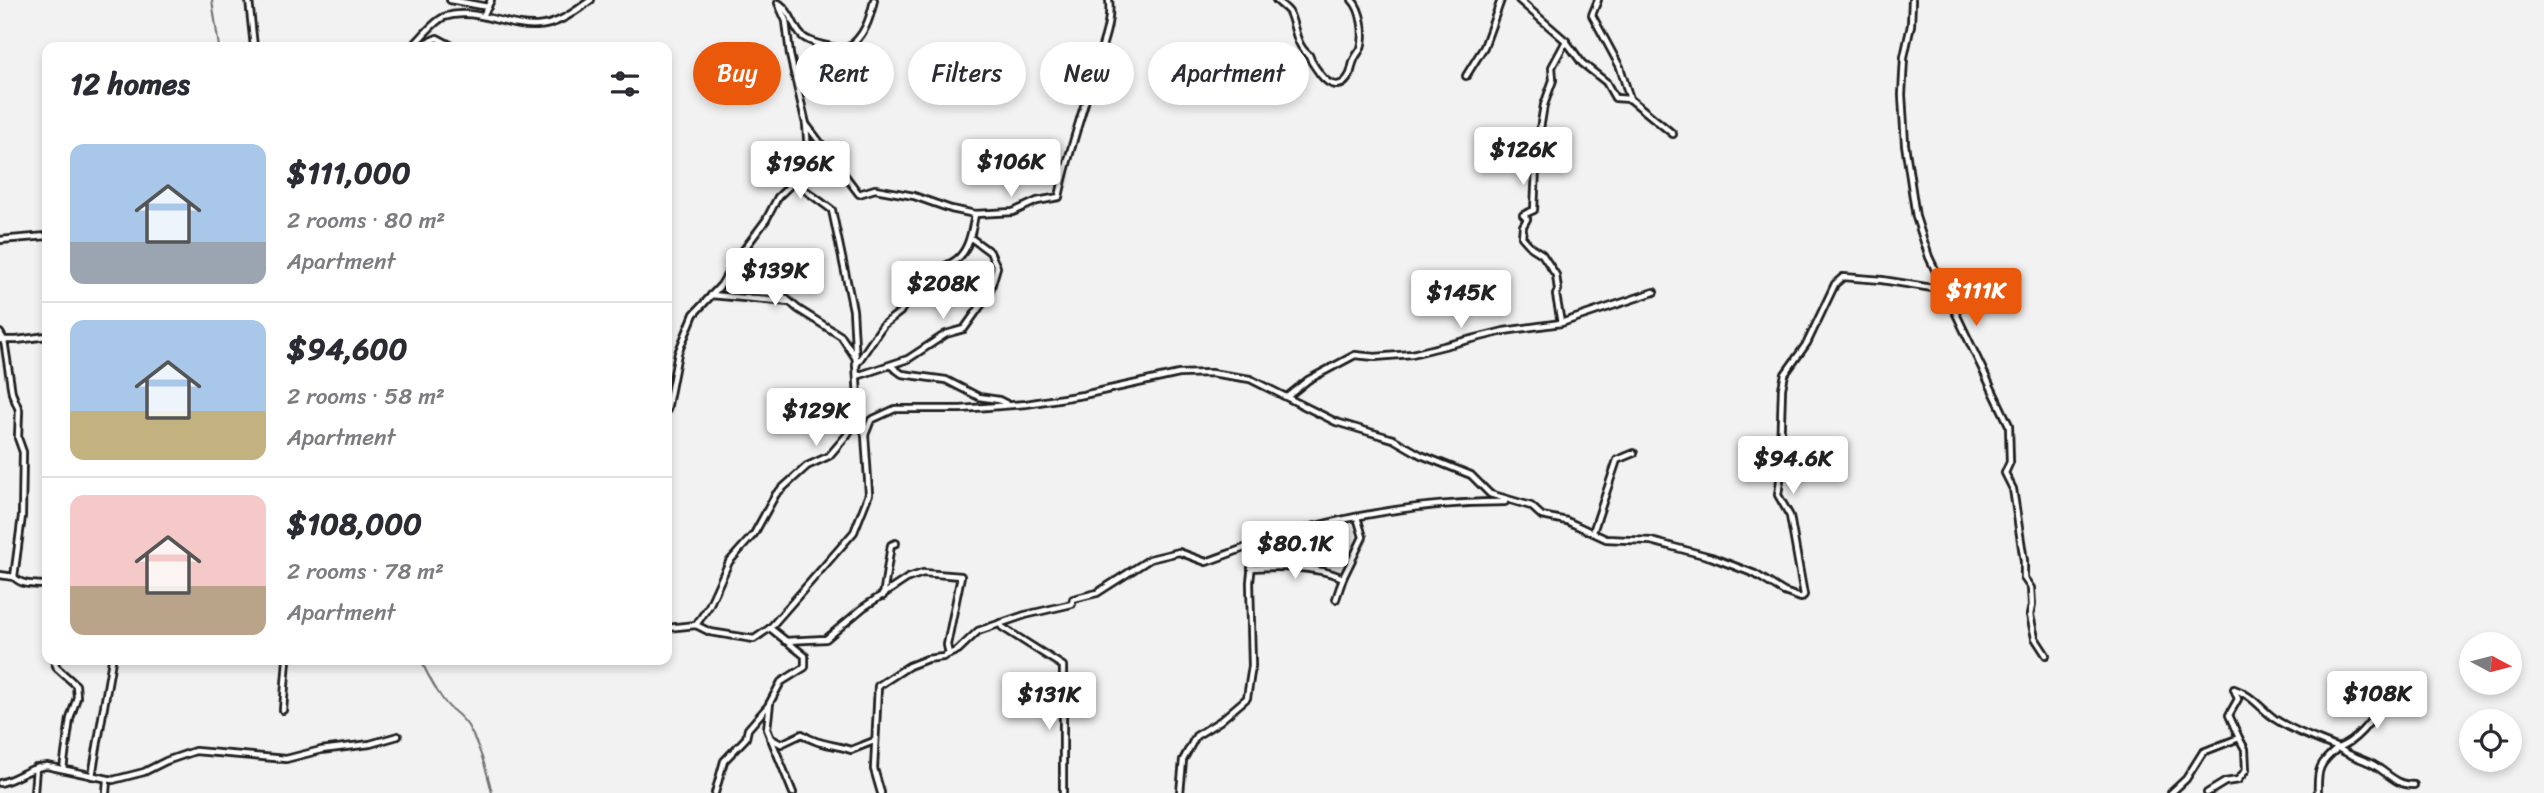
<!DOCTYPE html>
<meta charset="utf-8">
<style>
:root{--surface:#fff;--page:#f7f7f7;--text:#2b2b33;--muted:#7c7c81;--line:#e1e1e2;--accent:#ea580c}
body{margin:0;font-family:Sriracha,sans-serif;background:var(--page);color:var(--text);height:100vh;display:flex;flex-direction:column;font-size:26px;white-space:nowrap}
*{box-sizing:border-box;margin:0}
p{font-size:23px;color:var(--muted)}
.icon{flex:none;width:38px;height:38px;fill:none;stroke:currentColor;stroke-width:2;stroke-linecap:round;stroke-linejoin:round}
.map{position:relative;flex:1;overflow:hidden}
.sheet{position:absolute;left:42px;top:42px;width:630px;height:623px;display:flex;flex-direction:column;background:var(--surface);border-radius:14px;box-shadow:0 4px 10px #0003}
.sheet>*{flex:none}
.guide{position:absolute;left:693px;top:42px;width:665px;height:63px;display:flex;gap:14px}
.needle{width:46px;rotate:97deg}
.fabs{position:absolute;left:2459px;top:632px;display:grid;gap:14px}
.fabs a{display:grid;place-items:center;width:63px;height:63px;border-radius:50%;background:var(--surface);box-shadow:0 4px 10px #0003;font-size:35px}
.price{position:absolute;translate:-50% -60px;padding:0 16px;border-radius:7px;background:#fff;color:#222;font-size:23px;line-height:46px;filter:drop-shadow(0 2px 4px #0008)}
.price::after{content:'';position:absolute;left:50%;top:42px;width:21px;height:16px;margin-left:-10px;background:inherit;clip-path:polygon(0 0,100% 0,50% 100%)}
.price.selected{background:var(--accent);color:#fff}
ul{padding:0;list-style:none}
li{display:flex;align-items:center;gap:21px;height:175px;padding:0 28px}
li+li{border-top:2px solid var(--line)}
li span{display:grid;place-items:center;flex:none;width:196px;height:140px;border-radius:14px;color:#555}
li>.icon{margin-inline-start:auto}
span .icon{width:84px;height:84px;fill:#fffc;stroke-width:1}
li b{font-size:30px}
h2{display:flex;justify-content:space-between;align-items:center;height:84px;padding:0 28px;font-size:30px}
.tag{padding:0 24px;border-radius:32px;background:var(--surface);box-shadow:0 4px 10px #0003;font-size:24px;line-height:63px}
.tag.selected{background:var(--accent);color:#fff}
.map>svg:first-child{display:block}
</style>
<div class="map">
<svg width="2544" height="793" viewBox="0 0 2544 793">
<rect width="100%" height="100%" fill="#f2f2f2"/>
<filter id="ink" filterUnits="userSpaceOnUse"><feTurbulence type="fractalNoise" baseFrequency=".0143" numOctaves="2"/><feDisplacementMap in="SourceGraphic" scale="14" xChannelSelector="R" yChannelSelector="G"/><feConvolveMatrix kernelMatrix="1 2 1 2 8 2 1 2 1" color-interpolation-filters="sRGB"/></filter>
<g filter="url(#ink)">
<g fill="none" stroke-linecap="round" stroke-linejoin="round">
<g stroke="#707070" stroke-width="2">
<polyline points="212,0 219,47"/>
<path d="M421 660C426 672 440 698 449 707 456 713 462 717 468 726 479 745 487 771 492 793"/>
</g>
<defs>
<g id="minor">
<polyline points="249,0 254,47"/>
<polyline points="450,0 488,7"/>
<path d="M1276 0C1280 4 1286 8 1289 12 1296 27 1295 45 1309 55 1312 65 1315 66 1320 74 1329 86 1342 91 1350 74 1352 69 1352 63 1355 58 1356 55 1360 51 1361 48 1365 35 1362 10 1352 0"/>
<polyline points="1519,0 1566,41 1582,63 1606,82 1615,98 1630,99 1673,134"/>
<polyline points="1598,0 1592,15 1620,67 1630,99"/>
<polyline points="1912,0 1911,25 1904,57 1902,95 1905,144 1916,217 1929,257 2009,425 2010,462 2005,473 2013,489 2024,561 2024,578 2031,588 2032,605 2030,615 2035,638 2046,655"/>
<path d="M780 4C793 14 793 28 802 36 811 44 835 48 846 49 864 38 870 19 874 0"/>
<polyline points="483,16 491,0"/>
<path d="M412 47C421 38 433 22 444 17 475 6 506 28 537 26 558 25 574 12 591 0"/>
<polyline points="416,47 437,38 454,47"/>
<polyline points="1466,76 1484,47 1501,0"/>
<path d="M806 124 859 194 875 189 914 196 951 209 975 214 1013 212 1037 201 1059 197C1068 153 1083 112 1095 69 1101 47 1112 24 1109 0"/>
<polyline points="803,173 797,178 805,190 832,210 853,310 859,417 865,435 871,420 895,409 961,409 1026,404 1083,395 1179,374 1211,373 1250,379 1336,422 1393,439 1421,455 1471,475 1490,494 1531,506 1542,516 1567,521 1606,539 1651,541 1711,557 1755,574 1784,592 1801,598 1804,595 1790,516 1778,495 1782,465 1780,452 1782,388 1785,374 1807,343 1835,284 1843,277 1882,280 1945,290"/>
<polyline points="0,240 47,236"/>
<polyline points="734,264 754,271 798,309 841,336 855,357"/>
<polyline points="711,295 789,302"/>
<polyline points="1561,323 1556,295 1558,290 1556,275 1542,254 1531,247 1522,237 1523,226 1527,219 1523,215 1534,210 1537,147 1544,105 1553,80 1552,67 1566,41"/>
<polyline points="0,333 4,340 12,393 19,410 18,438 23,452 22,516 14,577"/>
<polyline points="0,340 17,340 47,336"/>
<path d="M856 365 883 325 900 312 913 291 916 276C960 262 967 261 975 214"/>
<polyline points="891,366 902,374 946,380 979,397 999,400 1007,404"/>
<polyline points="857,376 908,359 946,334 964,329 989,294 997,267 990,252 971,238"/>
<polyline points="1287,397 1308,380 1355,355 1375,357 1412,354 1504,331 1561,323 1654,292"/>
<polyline points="667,410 678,353 694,314 721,285 736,260 766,220 778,197 803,173 808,152 806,124 790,55 786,21 778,3"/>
<polyline points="1593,532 1617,460 1634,453"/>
<path d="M1251 568C1279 566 1317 566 1343 578L1336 599"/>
<path d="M0 575 14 577C22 586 36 584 47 585"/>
<polyline points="1343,578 1363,537 1357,517"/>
<polyline points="883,596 891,545 896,543"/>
<polyline points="1000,623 1002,627 1063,666 1063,793"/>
<polyline points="696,625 709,606 729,562 754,534 776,494 807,466 829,456 847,435 858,418"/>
<polyline points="667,628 696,625 710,632 754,639 770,628 854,532 869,494 865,435"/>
<polyline points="785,641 826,639 864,607 908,578 923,573 961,576 947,645 949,654"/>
<polyline points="54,660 57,668 76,685 77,697 70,719 63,769"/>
<polyline points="770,703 767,729 793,793"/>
<polyline points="283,710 287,660"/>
<path d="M770 738 781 744 802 734C817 745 834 744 851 750L874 741"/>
<polyline points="92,776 112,660"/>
<path d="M0 783C17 779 29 767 47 766L113 780 144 772 166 761 195 751 286 759 321 750 370 744 398 736"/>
<polyline points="34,793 36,767"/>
<polyline points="106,793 107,780"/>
<polyline points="715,793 724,761 746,738 748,729 768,706 781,682 805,667 805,656 770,628"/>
<path d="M881 793 874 769 878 686 909 666 927 659 943 657 958 650 978 631 1025 615 1072 604 1073 599 1097 593 1150 559 1179 552 1206 562C1229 554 1253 544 1277 537 1351 514 1428 502 1505 502"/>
<polyline points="1180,793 1183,760 1196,736 1220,721 1247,698 1252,666 1250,582 1254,546"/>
<path d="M2171 793 2186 779 2203 752 2239 738 2229 715 2238 699 2234 689C2252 695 2261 709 2275 719 2294 732 2317 739 2338 748 2363 739 2379 707 2396 687"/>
<polyline points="2207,793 2225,782 2238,780 2246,770 2245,749 2239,738"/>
<path d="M2318 793C2317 770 2319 763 2338 748 2349 756 2363 759 2374 765 2389 774 2396 785 2414 785"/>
</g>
</defs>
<use href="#minor" stroke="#1c1c1c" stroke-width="10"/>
<use href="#minor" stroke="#fff" stroke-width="4.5"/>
</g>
</g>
</svg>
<div class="fabs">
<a><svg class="needle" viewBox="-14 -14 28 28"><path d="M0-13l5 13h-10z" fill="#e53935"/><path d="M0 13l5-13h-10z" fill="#7c7c81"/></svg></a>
<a><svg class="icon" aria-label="locate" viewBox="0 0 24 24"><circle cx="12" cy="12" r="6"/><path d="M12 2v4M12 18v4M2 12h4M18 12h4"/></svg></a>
</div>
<b class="price" style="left:1523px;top:187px">$126K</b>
<b class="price" style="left:1011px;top:199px">$106K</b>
<b class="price" style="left:800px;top:201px">$196K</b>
<b class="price" style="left:775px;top:308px">$139K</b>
<b class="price" style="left:943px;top:321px">$208K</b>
<b class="price selected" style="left:1976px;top:328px">$111K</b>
<b class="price" style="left:1461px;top:330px">$145K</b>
<b class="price" style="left:816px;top:448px">$129K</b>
<b class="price" style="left:1793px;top:496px">$94.6K</b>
<b class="price" style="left:1295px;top:581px">$80.1K</b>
<b class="price" style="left:2377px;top:731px">$108K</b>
<b class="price" style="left:1049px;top:732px">$131K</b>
<div class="guide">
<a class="tag selected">Buy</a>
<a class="tag">Rent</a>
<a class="tag">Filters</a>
<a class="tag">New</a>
<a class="tag">Apartment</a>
</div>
<section class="sheet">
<h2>12 homes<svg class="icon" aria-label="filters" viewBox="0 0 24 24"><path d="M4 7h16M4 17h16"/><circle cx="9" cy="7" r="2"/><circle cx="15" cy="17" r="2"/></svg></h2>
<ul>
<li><span style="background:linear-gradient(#a9c7e8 70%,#9aa5b1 0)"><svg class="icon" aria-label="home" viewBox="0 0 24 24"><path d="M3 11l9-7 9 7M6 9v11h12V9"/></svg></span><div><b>$111,000</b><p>2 rooms · 80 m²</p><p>Apartment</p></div></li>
<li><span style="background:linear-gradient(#a9c7e8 65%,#c2b280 0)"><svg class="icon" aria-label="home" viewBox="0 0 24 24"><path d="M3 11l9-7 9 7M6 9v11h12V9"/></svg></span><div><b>$94,600</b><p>2 rooms · 58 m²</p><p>Apartment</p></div></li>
<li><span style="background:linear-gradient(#f6c9c9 65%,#b9a48a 0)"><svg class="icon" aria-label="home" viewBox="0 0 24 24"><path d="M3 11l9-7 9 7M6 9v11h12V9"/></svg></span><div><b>$108,000</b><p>2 rooms · 78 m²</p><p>Apartment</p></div></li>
</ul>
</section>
</div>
